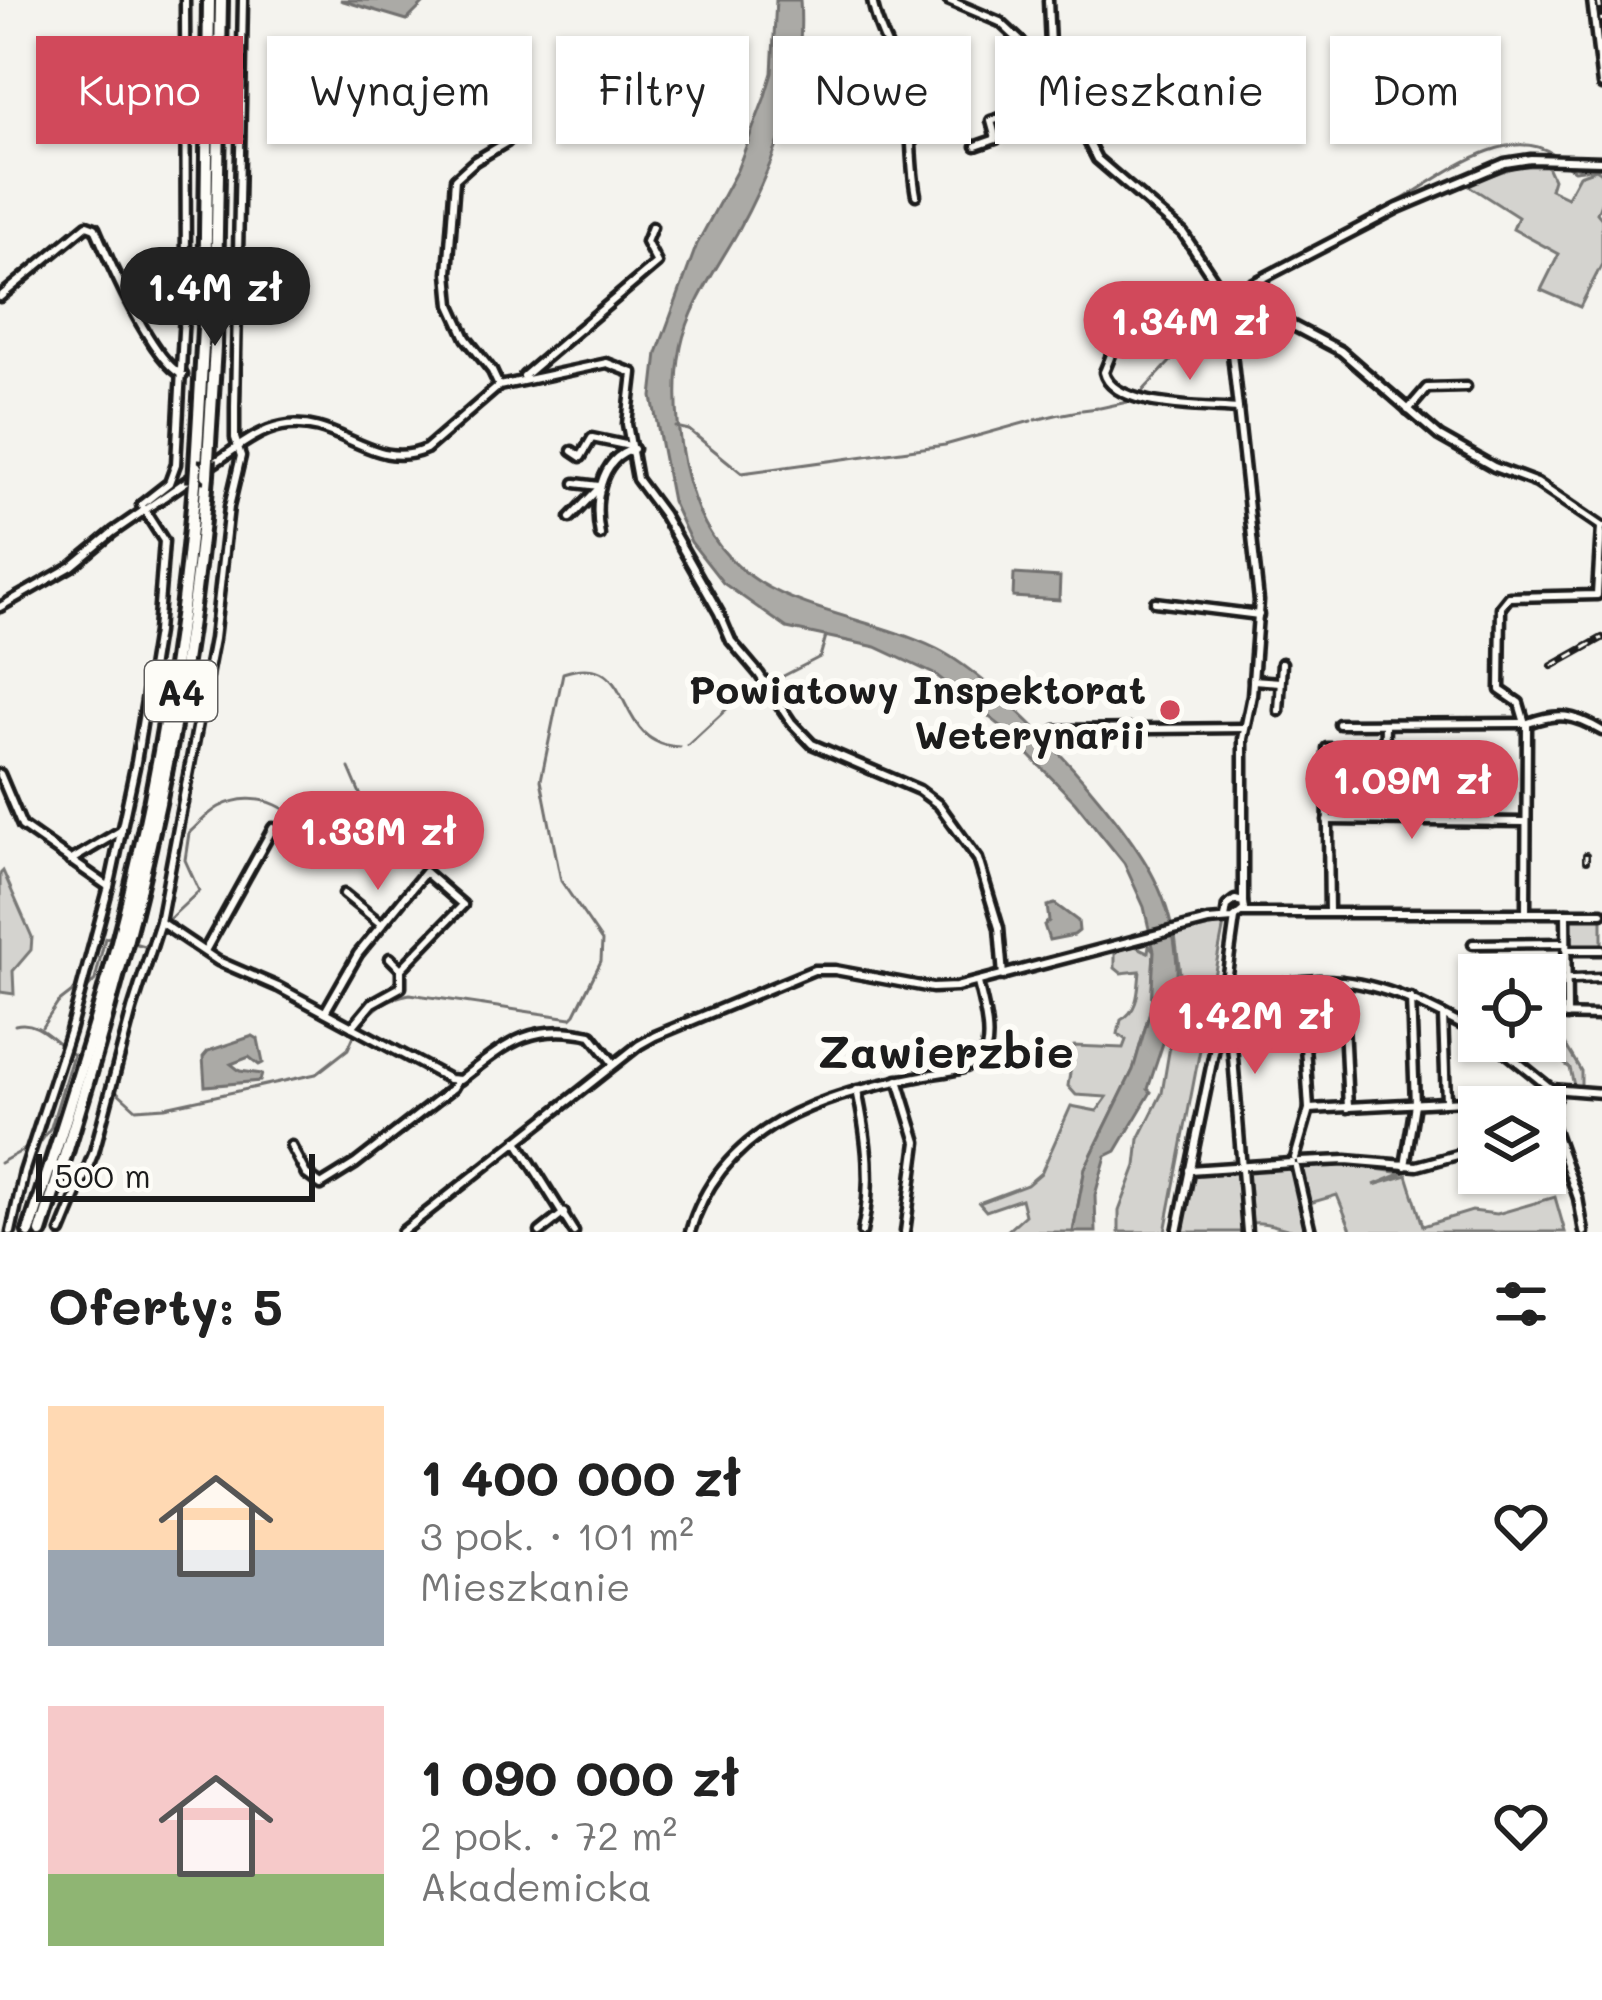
<!DOCTYPE html>
<html lang="pl">
<meta charset="utf-8">
<style>
:root{--surface:#fff;--page:#f2f2f2;--text:#222;--muted:#767676;--accent:#d1495b}
body{margin:0;font-family:Mali,sans-serif;background:var(--page);color:var(--text);height:100vh;display:flex;flex-direction:column;font-size:45px;white-space:nowrap}
*{box-sizing:border-box;margin:0}
p{font-size:39px;color:var(--muted)}
.icon{flex:none;width:66px;height:66px;fill:none;stroke:currentColor;stroke-width:2;stroke-linecap:round;stroke-linejoin:round}
.map{position:relative;height:1232px;overflow:hidden}
.sheet{display:flex;flex-direction:column;background:var(--surface);flex:1}
.sheet>*{flex:none}
.hud{position:absolute;left:36px;top:36px;width:1530px;height:108px;display:flex;gap:24px}
.controls{position:absolute;left:1458px;top:954px;display:grid;gap:24px}
.controls a{display:grid;place-items:center;width:108px;height:108px;border-radius:0px;background:var(--surface);box-shadow:0 3px 9px #0004;font-size:60px}
.scale{position:absolute;left:36px;bottom:30px;width:279px;box-sizing:border-box;padding-left:12px;border:6px solid #1c1c1c;border-top:0;font-size:33px;line-height:42px;white-space:nowrap;color:#1c1c1c;-webkit-text-stroke:9px #fdfcf7;paint-order:stroke}
.price{position:absolute;translate:-50% -102px;padding:0 27px;border-radius:42px;background:var(--accent);color:#fff;font-size:39px;line-height:78px;filter:drop-shadow(0 3px 6px #0008)}
.price::after{content:'';position:absolute;left:50%;top:72px;width:36px;height:27px;margin-left:-18px;background:inherit;clip-path:polygon(0 0,100% 0,50% 100%)}
.price.current{background:#222;color:#fff}
ul{padding:0;list-style:none}
li{display:flex;align-items:center;gap:36px;height:300px;padding:0 48px}
li span{display:grid;place-items:center;flex:none;width:336px;height:240px;border-radius:0px;color:#555}
li>.icon{margin-inline-start:auto}
span .icon{width:144px;height:144px;fill:#fffc;stroke-width:1}
li b{font-size:51px}
h2{display:flex;justify-content:space-between;align-items:center;height:144px;padding:0 48px;font-size:51px}
.chip{padding:0 42px;border-radius:0px;background:var(--surface);box-shadow:0 3px 9px #0004;font-size:42px;line-height:108px}
.chip.current{background:var(--accent);color:#fff}
.map>svg:first-child{display:block}
</style>
<div class="map">
<svg width="1602" height="1232" viewBox="0 0 1602 1232">
<rect width="100%" height="100%" fill="#f4f3ee"/>
<filter id="ink" filterUnits="userSpaceOnUse"><feTurbulence type="fractalNoise" baseFrequency=".00833" numOctaves="2"/><feDisplacementMap in="SourceGraphic" scale="24" xChannelSelector="R" yChannelSelector="G"/><feConvolveMatrix kernelMatrix="1 2 1 2 8 2 1 2 1" color-interpolation-filters="sRGB"/></filter>
<g filter="url(#ink)">
<g fill="#d4d3cf" stroke="#787876" stroke-width="3">
<polygon points="1517,166 1547,166 1553,179 1550,189 1567,197 1579,175 1596,169 1602,173 1602,200 1597,213 1602,219 1602,264 1580,307 1541,290 1559,254 1513,229 1518,217 1466,184"/>
<polygon points="1449,762 1450,768 1488,768 1489,815 1432,818 1431,814 1386,812 1387,768 1427,768 1428,763"/>
<polygon points="3,871 32,937 31,950 13,971 14,994 0,992 0,874"/>
<polygon points="1572,918 1602,918 1602,948 1569,949"/>
<polygon points="1224,924 1165,1232 1119,1232 1119,1211 1136,1166 1139,1139 1162,1093 1181,981 1175,935"/>
<path d="M1149 945 1154 951 1151 1008 1133 1070 1085 1168 1073 1232H1006L1025 1215 1021 1199 986 1211 979 1203 1027 1185 1041 1173 1071 1106 1097 1111 1107 1097 1076 1095 1068 1086 1074 1046 1123 1048 1126 1040 1118 1034 1121 1020C1139 1010 1138 991 1140 971L1121 973 1115 968V951L1135 946 1148 952Z"/>
<polygon points="1545,1034 1559,1034 1581,1071 1581,1086 1574,1086 1570,1068 1535,1041 1545,1041"/>
<polygon points="1336,1163 1403,1173 1374,1185 1407,1175 1423,1226 1472,1211 1497,1214 1555,1197 1565,1232 1352,1232 1337,1195 1310,1203 1300,1173 1304,1166"/>
<path d="M1291 1168 1306 1232C1286 1232 1271 1221 1252 1223L1247 1170Z"/>
<polygon points="1238,1170 1243,1232 1180,1232 1193,1175"/>
</g>
<g fill="#abaaa6" stroke="#72716f" stroke-width="3">
<polygon points="340,0 427,0 407,20"/>
<path d="M776 0H800C806 83 776 161 737 233 717 268 689 307 681 347 672 393 678 455 694 499 734 613 846 605 937 649 1001 681 1122 814 1154 878 1168 905 1175 935 1177 965 1179 1007 1160 1049 1148 1089L1151 1092 1116 1151 1106 1156 1095 1195 1096 1232H1073L1085 1168 1133 1070 1151 1008 1154 951 1144 907 1124 863 1075 802 1001 726 936 675 876 647 787 628 723 583 691 542 672 501 652 397 657 353 697 244 737 170 764 99 772 73Z"/>
<polygon points="1014,574 1060,577 1059,600 1013,597"/>
<polygon points="1055,904 1078,921 1079,931 1074,935 1049,940 1044,925 1049,921 1047,906"/>
<polygon points="253,1036 258,1039 263,1063 259,1065 249,1057 231,1064 240,1071 262,1074 260,1081 205,1086 203,1057 208,1051"/>
</g>
<g fill="none" stroke-linecap="round" stroke-linejoin="round">
<g stroke="#72716f" stroke-width="3">
<polyline points="1566,165 1574,170 1602,167"/>
<path d="M1322 243C1350 227 1378 213 1406 197 1444 175 1507 124 1553 154"/>
<polyline points="1247,307 1279,322"/>
<polyline points="1330,349 1346,359"/>
<polyline points="1138,396 1229,299"/>
<polyline points="1394,401 1419,425"/>
<polyline points="1100,408 1132,401"/>
<polyline points="1082,410 1098,408"/>
<polyline points="1063,414 1079,411"/>
<polyline points="1035,420 1060,414"/>
<polyline points="676,427 689,430 742,473 945,445 1031,421"/>
<polyline points="768,684 820,657 826,636"/>
<polyline points="688,745 731,705 764,686"/>
<polyline points="349,768 370,817 380,830"/>
<path d="M166 922 199 891 185 860 189 833C199 824 208 813 219 807 258 787 301 808 314 848 335 854 361 850 377 835"/>
<polyline points="137,944 144,946 153,936"/>
<polyline points="85,991 95,980 105,938 110,937"/>
<path d="M15 1025C34 1020 47 1034 61 1045"/>
<path d="M359 1026C375 1008 386 998 410 994L571 1018 575 1014 601 961 602 941 561 881 541 780 563 673C640 648 608 745 680 747"/>
<polyline points="42,1027 58,1003 76,989"/>
<polyline points="68,1051 73,1055 68,1071 72,1073"/>
<polyline points="115,1090 136,1109 165,1107 316,1074 348,1049 355,1033"/>
<polyline points="36,1149 51,1127 68,1071"/>
<polyline points="0,1163 27,1148"/>
</g>
<polyline stroke="#c9c8c4" stroke-width="6" stroke-dasharray="6 3" stroke-linecap="butt" points="200,129 221,129"/>
<defs>
<g id="minor">
<path d="M872 0C878 33 896 59 905 90 913 121 909 161 916 195"/>
<polyline points="948,0 1000,22 1048,67"/>
<polyline points="1048,0 1051,70 1097,159 1183,233 1219,287 1341,351 1439,436 1494,467 1537,483 1602,527"/>
<polyline points="1592,0 1602,85"/>
<polyline points="1063,93 1115,105 1179,104"/>
<polyline points="225,129 239,130"/>
<polyline points="976,146 996,139 991,121 1065,98"/>
<path d="M0 297 87 225 95 228C109 261 152 362 183 375"/>
<path d="M1107 308C1123 331 1114 349 1104 372 1112 409 1205 406 1238 409"/>
<polyline points="524,376 657,263 646,242 652,227"/>
<polyline points="499,386 492,371 466,338 451,305 448,273 455,179 475,161 507,142"/>
<polyline points="1408,410 1427,388 1466,387"/>
<polyline points="572,451 581,457 592,438 630,446"/>
<path d="M208 467C231 453 255 431 282 426 337 415 374 473 426 449L499 386 607 363 633 373 627 424 637 479 663 514 719 613 731 641 759 674 791 722 812 744 919 790 939 805 978 859 999 928 1003 976"/>
<polyline points="575,483 599,486"/>
<polyline points="570,518 597,490"/>
<path d="M600 535C594 504 598 459 634 449"/>
<polyline points="1155,602 1259,615"/>
<polyline points="0,607 72,566 113,532 197,474"/>
<polyline points="1253,680 1280,682"/>
<polyline points="1279,711 1282,663"/>
<polyline points="1524,720 1519,703 1500,690 1501,607 1509,597 1597,595 1601,527"/>
<path d="M1528 723C1558 712 1573 714 1602 731"/>
<polyline points="1339,724 1523,723"/>
<polyline points="1056,730 1244,728"/>
<polyline points="0,774 22,826 109,887"/>
<polyline points="1327,820 1525,822"/>
<polyline points="1383,821 1385,724"/>
<polyline points="70,861 122,830"/>
<polyline points="344,894 381,924"/>
<polyline points="1243,902 1243,739 1252,695 1259,601 1230,335 1234,311 1250,285 1398,208 1505,163 1531,159 1602,161"/>
<polyline points="1329,912 1327,748 1490,749 1492,822"/>
<polyline points="1242,913 1602,913"/>
<polyline points="1526,913 1527,725"/>
<polyline points="1566,913 1567,1016"/>
<path d="M160 922 218 961 278 987 449 1079 460 1080C504 1046 530 1021 591 1035L614 1064"/>
<polyline points="1473,944 1566,943"/>
<polyline points="1567,950 1602,950"/>
<polyline points="205,951 273,828"/>
<polyline points="390,958 401,969"/>
<polyline points="1545,980 1602,978"/>
<polyline points="1342,981 1348,1108"/>
<path d="M1225 987C1256 989 1288 981 1319 980 1379 979 1428 1007 1479 1034"/>
<polyline points="1236,988 1231,1032 1247,1232"/>
<polyline points="325,1012 358,954 425,872 463,905 401,969 401,987 372,1003 352,1027"/>
<polyline points="1443,1015 1446,1101"/>
<polyline points="1545,1015 1602,1016"/>
<polyline points="1492,1041 1550,1088"/>
<polyline points="898,1080 917,1142 905,1232"/>
<path d="M857 1090C867 1138 873 1183 862 1232"/>
<polyline points="1555,1090 1556,1098 1548,1099 1547,1092 1552,1089 1602,1093"/>
<polyline points="1309,1109 1464,1101 1473,1092"/>
<polyline points="1552,1124 1578,1198 1584,1232"/>
<polyline points="1552,1124 1554,1099"/>
<polyline points="517,1141 574,1232"/>
<polyline points="291,1146 306,1174 321,1185 355,1164 453,1088 457,1081"/>
<polyline points="1295,1158 1309,1109 1301,982"/>
<polyline points="1300,1162 1346,1160 1417,1166 1479,1149"/>
<polyline points="1405,1166 1415,1104 1411,998"/>
<polyline points="1296,1167 1311,1232"/>
<polyline points="1189,1170 1292,1163"/>
<polyline points="11,1232 24,1172 70,1031 111,879 136,762 157,632 164,541 141,505 169,483 176,464 186,275 185,0"/>
<polyline points="61,1232 94,1152 132,1010 160,922 214,639 229,507 241,456 235,438 235,407 243,0"/>
<polyline points="402,1232 639,1045 655,1036 814,970 835,970 932,988 956,987 1208,921 1233,919 1244,910 1243,902 1235,900 1227,906 1225,918"/>
<polyline points="540,1232 564,1213"/>
<path d="M690 1232C721 1126 823 1094 922 1076 939 1072 972 1071 983 1056 994 1040 982 1000 978 983"/>
<polyline points="1177,1232 1220,1023 1235,918"/>
</g>
<g id="highway">
<polyline points="208,459 215,347 221,0"/>
<polyline points="196,467 205,312 209,0"/>
<path d="M29 1232C58 1142 88 1052 113 961 155 805 182 644 195 483"/>
<path d="M41 1232C123 977 186 742 207 475"/>
</g>
</defs>
<use href="#minor" stroke="#1c1c1c" stroke-width="15"/>
<use href="#highway" stroke="#1c1c1c" stroke-width="20"/>
<use href="#minor" stroke="#fdfcf7" stroke-width="6"/>
<use href="#highway" stroke="#fdfcf7" stroke-width="10"/>
<defs>
<g id="rail">
<polyline points="1599,0 1602,21"/>
<polyline points="1552,666 1602,638"/>
<polyline points="1586,861 1586,855"/>
</g>
</defs>
<use href="#rail" stroke="#1c1c1c" stroke-width="8"/>
<use href="#rail" stroke="#fdfcf7" stroke-width="3" stroke-dasharray="9" stroke-linecap="butt"/>
<defs>
<g id="highway-bridge">
<polyline points="207,475 208,459"/>
<polyline points="195,483 196,467"/>
</g>
</defs>
<use href="#highway-bridge" stroke="#1c1c1c" stroke-width="20" stroke-linecap="butt"/>
<use href="#highway-bridge" stroke="#fdfcf7" stroke-width="10"/>
</g>
</g>
<circle fill="#d1495b" stroke="#fdfcf7" stroke-width="4.5" cx="1170" cy="710" r="12"/>
<g text-anchor="middle" dominant-baseline="central" stroke-width="12" stroke-linejoin="round" paint-order="stroke">
<rect fill="#fdfcf7" stroke="#605f5e" stroke-width="3" x="145" y="661" width="72" height="60" rx="9"/>
<g font-size="36" font-weight="bold" fill="#1c1c1c">
<text x="181" y="691">A4</text>
</g>
<g font-size="39" font-weight="bold" fill="#1c1c1c" stroke="#fdfcf7" text-anchor="end">
<text x="1146" y="688">Powiatowy Inspektorat<tspan x="1146" dy="45">Weterynarii</tspan></text>
</g>
<g font-size="45" font-weight="bold" fill="#1c1c1c" stroke="#fdfcf7">
<text x="946" y="1050">Zawierzbie</text>
</g>
</g>
</svg>
<div class="controls">
<a><svg class="icon" aria-label="locate" viewBox="0 0 24 24"><circle cx="12" cy="12" r="6"/><path d="M12 2v4M12 18v4M2 12h4M18 12h4"/></svg></a>
<a><svg class="icon" aria-label="layers" viewBox="0 0 24 24"><path d="M12 4l9 5-9 5-9-5zM3 14l9 5 9-5"/></svg></a>
</div>
<div class="scale">500 m</div>
<b class="price current" style="left:215px;top:349px">1.4M zł</b>
<b class="price" style="left:1190px;top:383px">1.34M zł</b>
<b class="price" style="left:1412px;top:842px">1.09M zł</b>
<b class="price" style="left:378px;top:893px">1.33M zł</b>
<b class="price" style="left:1255px;top:1077px">1.42M zł</b>
<div class="hud">
<a class="chip current">Kupno</a>
<a class="chip">Wynajem</a>
<a class="chip">Filtry</a>
<a class="chip">Nowe</a>
<a class="chip">Mieszkanie</a>
<a class="chip">Dom</a>
</div>
</div>
<section class="sheet">
<h2>Oferty: 5<svg class="icon" aria-label="filters" viewBox="0 0 24 24"><path d="M4 7h16M4 17h16"/><circle cx="9" cy="7" r="2"/><circle cx="15" cy="17" r="2"/></svg></h2>
<ul>
<li><span style="background:linear-gradient(#ffd9b3 60%,#9aa5b1 0)"><svg class="icon" aria-label="home" viewBox="0 0 24 24"><path d="M3 11l9-7 9 7M6 9v11h12V9"/></svg></span><div><b>1 400 000 zł</b><p>3 pok. · 101 m²</p><p>Mieszkanie</p></div><svg class="icon" aria-label="heart" viewBox="0 0 24 24"><path d="M12 20l-8-8c-3-5 5-10 8-4 3-6 11-1 8 4z"/></svg></li>
<li><span style="background:linear-gradient(#f6c9c9 70%,#8fb573 0)"><svg class="icon" aria-label="home" viewBox="0 0 24 24"><path d="M3 11l9-7 9 7M6 9v11h12V9"/></svg></span><div><b>1 090 000 zł</b><p>2 pok. · 72 m²</p><p>Akademicka</p></div><svg class="icon" aria-label="heart" viewBox="0 0 24 24"><path d="M12 20l-8-8c-3-5 5-10 8-4 3-6 11-1 8 4z"/></svg></li>
</ul>
</section>
